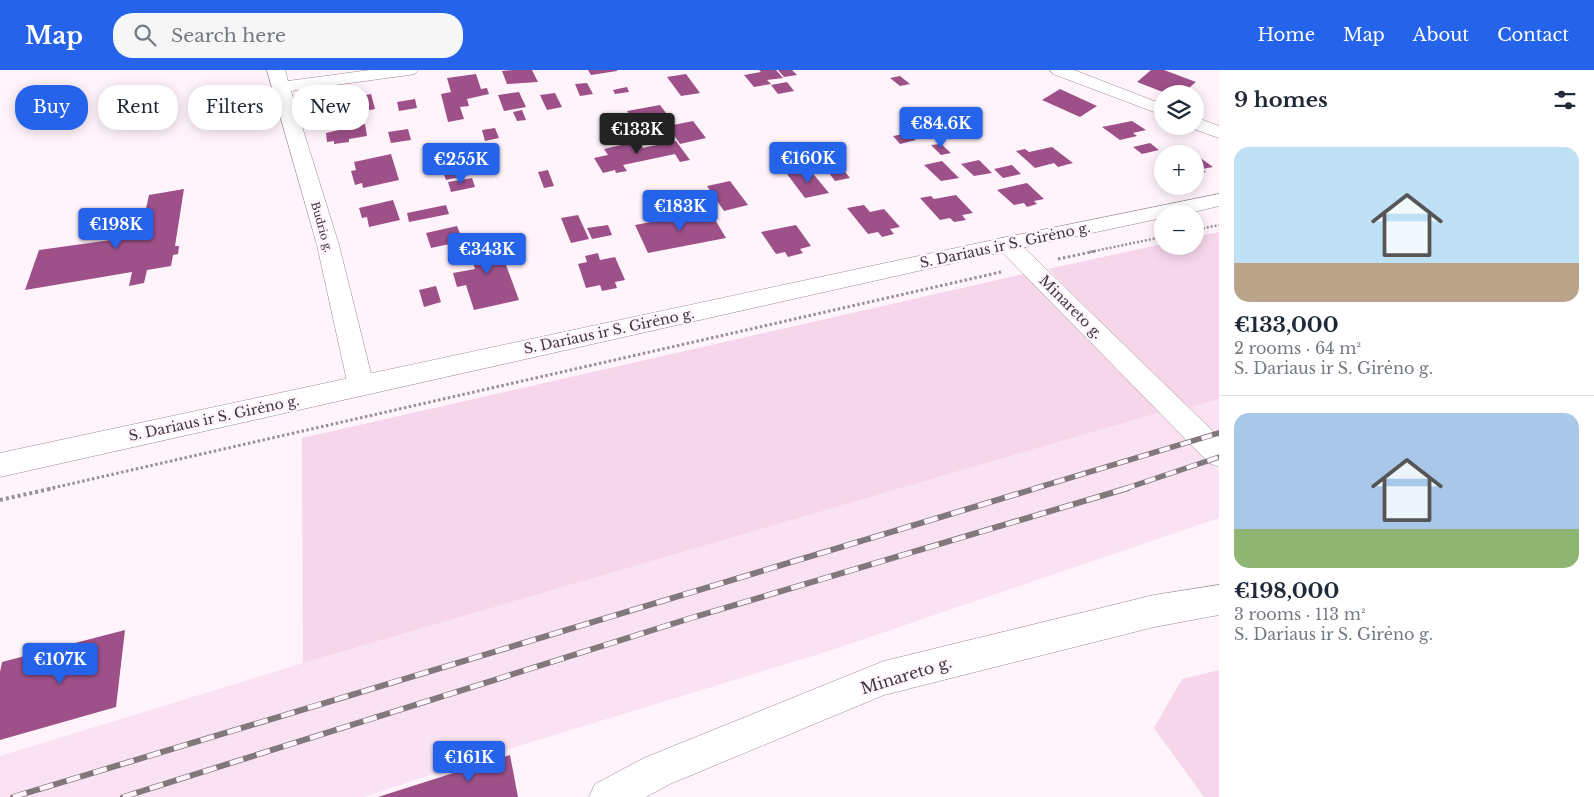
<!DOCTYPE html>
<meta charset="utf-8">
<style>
:root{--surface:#fff;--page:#f6f6f7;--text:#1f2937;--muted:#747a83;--line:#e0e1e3;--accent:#2563eb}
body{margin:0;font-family:"Libre Baskerville",serif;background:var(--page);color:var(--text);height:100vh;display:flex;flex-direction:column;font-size:19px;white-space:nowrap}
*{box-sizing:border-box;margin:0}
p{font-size:16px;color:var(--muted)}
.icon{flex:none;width:28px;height:28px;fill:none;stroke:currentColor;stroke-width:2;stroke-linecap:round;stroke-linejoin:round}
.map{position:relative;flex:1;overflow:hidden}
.panel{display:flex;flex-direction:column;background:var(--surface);width:375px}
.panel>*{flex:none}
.hud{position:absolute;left:15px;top:15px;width:475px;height:45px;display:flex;gap:10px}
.buttons{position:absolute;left:1154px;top:15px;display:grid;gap:10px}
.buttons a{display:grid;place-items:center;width:50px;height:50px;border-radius:50%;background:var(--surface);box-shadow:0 2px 12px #0003;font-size:25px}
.price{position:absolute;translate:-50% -42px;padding:0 11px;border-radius:5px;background:var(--accent);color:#fff;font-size:16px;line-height:32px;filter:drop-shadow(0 1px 2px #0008)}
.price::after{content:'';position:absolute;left:50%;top:30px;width:15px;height:11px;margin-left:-8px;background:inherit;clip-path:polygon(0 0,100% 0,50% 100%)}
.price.current{background:#222;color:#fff}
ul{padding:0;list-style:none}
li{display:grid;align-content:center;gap:10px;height:265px;padding:0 15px}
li+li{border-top:1px solid var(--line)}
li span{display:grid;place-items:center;height:155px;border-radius:15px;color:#555}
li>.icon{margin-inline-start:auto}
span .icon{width:90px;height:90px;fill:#fffc;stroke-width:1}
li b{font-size:21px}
h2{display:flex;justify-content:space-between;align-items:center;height:60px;padding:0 15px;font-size:21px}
.tag{padding:0 18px;border-radius:20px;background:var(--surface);box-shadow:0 2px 12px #0003;font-size:18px;line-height:45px}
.tag.current{background:var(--accent);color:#fff}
header{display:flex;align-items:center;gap:30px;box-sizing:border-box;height:70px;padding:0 25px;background:var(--accent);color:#fff}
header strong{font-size:24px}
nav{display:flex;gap:28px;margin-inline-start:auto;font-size:18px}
.search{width:350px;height:45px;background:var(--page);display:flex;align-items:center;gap:12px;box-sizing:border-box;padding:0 18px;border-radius:20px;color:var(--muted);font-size:19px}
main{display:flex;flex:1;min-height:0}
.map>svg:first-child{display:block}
</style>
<header>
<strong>Map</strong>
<div class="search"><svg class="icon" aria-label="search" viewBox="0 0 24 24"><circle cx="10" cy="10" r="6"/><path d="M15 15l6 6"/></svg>Search here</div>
<nav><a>Home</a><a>Map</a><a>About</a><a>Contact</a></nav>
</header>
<main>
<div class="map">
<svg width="1219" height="727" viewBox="0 0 1219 727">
<rect width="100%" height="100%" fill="#fff4fb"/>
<g fill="#fae2f2">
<polygon points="1219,329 1219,371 1186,339"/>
<polygon points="1161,342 1219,401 1219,448 829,581 512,678 364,727 0,727 0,686 303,593"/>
</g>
<g fill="#f6d6eb">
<polygon points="1219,162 1219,329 1186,339 1048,199 1162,174 1162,176 1195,176 1195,167"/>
<polygon points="1024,204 1161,342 303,593 302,368"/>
<polygon points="1219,600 1219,727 1204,727 1154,658 1182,609"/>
</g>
<g fill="#9e5189">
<polygon points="512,0 532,0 538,12 507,14 502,1"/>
<polygon points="588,0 617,0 617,1 591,5"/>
<polygon points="759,0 776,0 783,8 767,10 771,14 754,17 744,5 761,2"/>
<polygon points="778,0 792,0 797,5 784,7"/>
<polygon points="1151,0 1164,0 1196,12 1182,24 1168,24 1137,12"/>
<polygon points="476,4 481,19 487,18 489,24 467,29 469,36 460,37 464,49 448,52 441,24 451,22 447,8"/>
<polygon points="686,4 700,23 681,26 667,7"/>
<polygon points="900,6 910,14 900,16 890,8"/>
<polygon points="787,12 794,21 778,24 771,15"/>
<polygon points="587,13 593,24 580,26 575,14"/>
<polygon points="627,17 629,22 615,24 613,20"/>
<polygon points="1060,19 1097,36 1080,47 1042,30"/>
<polygon points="519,22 526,37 504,41 498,25"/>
<polygon points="555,23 562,37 547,40 540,25"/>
<polygon points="371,24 375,39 360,42 359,40 347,42 344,29"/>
<polygon points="415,29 417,38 399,41 397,32"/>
<polygon points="660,35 672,51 638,58 627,41"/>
<polygon points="522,40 526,50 517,51 513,42"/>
<polygon points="693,51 706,68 680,74 668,56"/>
<polygon points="1132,51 1146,60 1133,63 1137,66 1120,70 1102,57"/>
<polygon points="365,54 367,66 349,69 349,72 334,74 334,71 327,72 326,63"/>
<polygon points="495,58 499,68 485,71 482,60"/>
<polygon points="408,59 411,70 391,73 388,62"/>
<polygon points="909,63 916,70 900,74 893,66"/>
<polygon points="639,71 643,78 676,71 690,90 680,92 675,84 623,95 627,101 616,103 615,100 603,103 594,88 608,85 604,79"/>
<polygon points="1150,73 1159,80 1142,84 1133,77"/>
<polygon points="941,74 951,83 941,85 931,75"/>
<polygon points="1052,77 1073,93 1058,97 1054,93 1035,98 1016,81 1025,79 1029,82"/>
<polygon points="458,78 469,105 446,110 436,83"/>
<polygon points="391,84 399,110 363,118 362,113 355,115 351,101 356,100 354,92"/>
<polygon points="1195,84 1213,97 1202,99 1206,102 1197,104 1195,103"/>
<polygon points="979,90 992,103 974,106 961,94"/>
<polygon points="942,91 959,108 941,111 924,95"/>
<polygon points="837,92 850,108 835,111 823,95"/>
<polygon points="1012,95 1021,104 1003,108 994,99"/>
<polygon points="548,100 554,116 544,118 538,102"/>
<polygon points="810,100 829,123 805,128 787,104"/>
<polygon points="472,108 475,117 451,122 448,112"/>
<polygon points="730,111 748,135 724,141 707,116"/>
<polygon points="1027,113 1044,129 1034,131 1037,134 1027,137 1024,133 1014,135 997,120"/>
<polygon points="184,119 175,176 179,176 178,184 173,185 171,196 147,200 144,213 129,216 132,202 25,220 39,180 140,166 149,125"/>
<polygon points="956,125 973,143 962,145 966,150 954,152 950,148 940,150 920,128 931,126 934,129"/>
<polygon points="393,130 400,150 369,157 367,147 362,148 359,138"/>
<polygon points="446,135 449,144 409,152 407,143"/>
<polygon points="864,135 870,142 884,139 900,157 890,159 894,164 882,167 878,162 868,164 847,138"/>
<polygon points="710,141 726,168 648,183 635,155"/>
<polygon points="578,145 589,169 571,173 561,148"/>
<polygon points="608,155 612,165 592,169 587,158"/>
<polygon points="796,155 811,176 800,179 803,183 788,187 785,182 776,184 761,162"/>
<polygon points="457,156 463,171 431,178 426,163"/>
<polygon points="495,165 519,230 474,240 466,215 457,217 453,203 475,199 466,171"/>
<polygon points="598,183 600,190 615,187 625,210 615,212 617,218 602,221 600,215 586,218 578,194 587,192 585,186"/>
<polygon points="436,216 441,232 424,237 419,220"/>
<polygon points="125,560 116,637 0,670 0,602 2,592"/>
<polygon points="510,685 518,727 378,727"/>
</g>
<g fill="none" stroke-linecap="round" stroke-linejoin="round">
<defs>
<g id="minor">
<polygon points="267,0 285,0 288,11 370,0 418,0 415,4 409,5 291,21 339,175 374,316 370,323 361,326 352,323 348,316 317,175"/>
<polygon points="1050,0 1074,0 1162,34 1162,45 1053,4"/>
<polygon points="1195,47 1219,56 1219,68 1188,57 1195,56"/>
<polygon points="1007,167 1015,169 1219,367 1219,397 1209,393 999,179 996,174 999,169"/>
<polygon points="1219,515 1219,545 1154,557 884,625 670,714 646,727 589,727 595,714 644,688 884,591 1154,525"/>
</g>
<polygon id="primary" points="1219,124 1219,136 1185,144 1162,144 1162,148 1007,181 0,407 0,383 1007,167"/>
</defs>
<use href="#minor" stroke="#988993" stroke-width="1"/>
<use href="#primary" stroke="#988993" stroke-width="1"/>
<g stroke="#999096" stroke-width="2.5" stroke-dasharray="2 2" stroke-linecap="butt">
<polyline points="1195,160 1219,155"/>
<polyline points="1090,182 1162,167"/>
</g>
<g stroke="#999096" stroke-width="3" stroke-dasharray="2.5 2.5" stroke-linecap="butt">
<polyline points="1058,189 1096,181"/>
<polyline points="48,419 1001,202"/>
</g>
<polyline stroke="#999096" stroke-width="4" stroke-dasharray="3 3" stroke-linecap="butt" points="0,430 54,418"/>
<use href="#minor" fill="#fff" fill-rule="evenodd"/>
<use href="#primary" fill="#fff" fill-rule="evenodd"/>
<defs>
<g id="rail-far1">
<polyline points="1033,419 1219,363"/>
<polyline points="1124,419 1219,387"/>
</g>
<g id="rail">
<polyline points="13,727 1037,418"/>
<polyline points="123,727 691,548 1128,418"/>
</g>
</defs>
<use href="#rail-far1" stroke="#80787d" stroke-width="5.5"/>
<use href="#rail" stroke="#80787d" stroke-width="6"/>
<use href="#rail-far1" stroke="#fff4fb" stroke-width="4" stroke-dasharray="11" stroke-linecap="butt"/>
<use href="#rail" stroke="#fff4fb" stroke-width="4.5" stroke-dasharray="14" stroke-linecap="butt"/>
</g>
<g text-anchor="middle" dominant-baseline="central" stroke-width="5" stroke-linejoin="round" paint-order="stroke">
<g font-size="11" fill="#3e373b" stroke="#fff4fb">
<text transform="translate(322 157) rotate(74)">Budrio g.</text>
</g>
<g font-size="14" fill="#3e373b" stroke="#fff4fb">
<text transform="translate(1005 175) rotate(-12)">S. Dariaus ir S. Girėno g.</text>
<text transform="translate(1071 237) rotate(45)">Minareto g.</text>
<text transform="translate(609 261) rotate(-12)">S. Dariaus ir S. Girėno g.</text>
<text transform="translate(214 348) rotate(-12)">S. Dariaus ir S. Girėno g.</text>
</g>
<g font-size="16" fill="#3e373b" stroke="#fff4fb">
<text transform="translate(906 605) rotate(-17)">Minareto g.</text>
</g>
</g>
</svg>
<div class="buttons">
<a><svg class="icon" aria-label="layers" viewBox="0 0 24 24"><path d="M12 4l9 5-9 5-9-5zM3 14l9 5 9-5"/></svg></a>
<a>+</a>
<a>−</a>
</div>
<b class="price" style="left:941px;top:79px">€84.6K</b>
<b class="price current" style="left:637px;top:85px">€133K</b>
<b class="price" style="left:808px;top:114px">€160K</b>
<b class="price" style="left:461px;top:115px">€255K</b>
<b class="price" style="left:680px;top:162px">€183K</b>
<b class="price" style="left:116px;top:180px">€198K</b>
<b class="price" style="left:487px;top:205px">€343K</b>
<b class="price" style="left:60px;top:615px">€107K</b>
<b class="price" style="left:469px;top:713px">€161K</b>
<div class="hud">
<a class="tag current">Buy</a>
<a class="tag">Rent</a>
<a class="tag">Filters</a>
<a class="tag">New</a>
</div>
</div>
<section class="panel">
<h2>9 homes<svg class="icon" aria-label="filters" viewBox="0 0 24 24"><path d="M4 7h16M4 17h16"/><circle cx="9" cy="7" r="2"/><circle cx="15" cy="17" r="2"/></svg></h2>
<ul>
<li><span style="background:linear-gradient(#bfe0f5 75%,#b9a48a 0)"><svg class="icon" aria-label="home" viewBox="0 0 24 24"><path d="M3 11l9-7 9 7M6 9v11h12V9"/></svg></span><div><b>€133,000</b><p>2 rooms · 64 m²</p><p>S. Dariaus ir S. Girėno g.</p></div></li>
<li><span style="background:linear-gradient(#a9c7e8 75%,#8fb573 0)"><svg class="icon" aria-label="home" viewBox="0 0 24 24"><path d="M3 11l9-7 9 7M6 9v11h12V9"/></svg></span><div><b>€198,000</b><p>3 rooms · 113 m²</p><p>S. Dariaus ir S. Girėno g.</p></div></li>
</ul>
</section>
</main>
